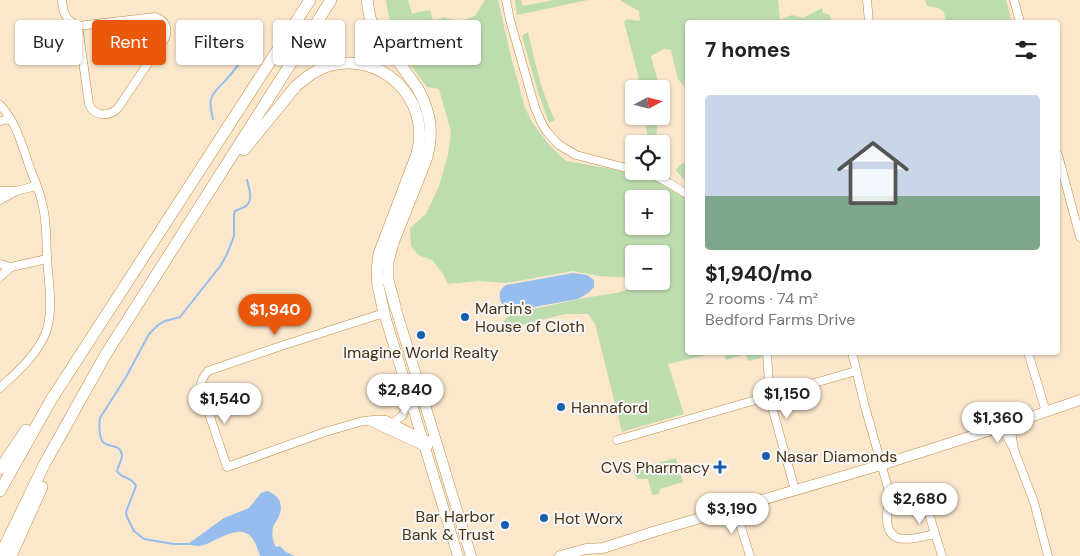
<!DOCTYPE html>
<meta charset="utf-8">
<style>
:root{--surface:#fff;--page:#f2f2f2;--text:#222;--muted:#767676;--line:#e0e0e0;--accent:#ea580c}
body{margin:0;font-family:"DM Sans",sans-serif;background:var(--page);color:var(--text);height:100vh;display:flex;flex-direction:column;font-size:19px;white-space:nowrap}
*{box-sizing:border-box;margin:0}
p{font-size:16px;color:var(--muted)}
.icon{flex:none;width:28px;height:28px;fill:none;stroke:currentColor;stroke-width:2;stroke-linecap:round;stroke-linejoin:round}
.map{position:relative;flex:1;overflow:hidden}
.sheet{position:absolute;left:685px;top:20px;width:375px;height:335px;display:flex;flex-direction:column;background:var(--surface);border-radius:5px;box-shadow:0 1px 4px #0004}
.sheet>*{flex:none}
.guide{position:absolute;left:15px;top:20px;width:475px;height:45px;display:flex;gap:10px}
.needle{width:32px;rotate:83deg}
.controls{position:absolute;left:625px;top:80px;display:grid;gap:10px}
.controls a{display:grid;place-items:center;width:45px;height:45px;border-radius:5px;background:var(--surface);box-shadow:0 1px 4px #0004;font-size:25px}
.price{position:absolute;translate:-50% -42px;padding:0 11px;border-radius:18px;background:#fff;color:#222;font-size:16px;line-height:32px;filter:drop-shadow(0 1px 2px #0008)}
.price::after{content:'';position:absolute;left:50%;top:30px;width:15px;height:11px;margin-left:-8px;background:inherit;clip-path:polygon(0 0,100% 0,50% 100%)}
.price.on{background:var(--accent);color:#fff}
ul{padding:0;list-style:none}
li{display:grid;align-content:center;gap:10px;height:265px;padding:0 20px}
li+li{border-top:1px solid var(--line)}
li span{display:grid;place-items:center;height:155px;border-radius:5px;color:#555}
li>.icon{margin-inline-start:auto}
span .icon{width:90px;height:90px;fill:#fffc;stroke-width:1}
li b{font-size:21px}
h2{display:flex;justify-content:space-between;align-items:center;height:60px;padding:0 20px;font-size:21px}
.tag{padding:0 18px;border-radius:5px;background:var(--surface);box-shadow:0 1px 4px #0004;font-size:18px;line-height:45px}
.tag.on{background:var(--accent);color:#fff}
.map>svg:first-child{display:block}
</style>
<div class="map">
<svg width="1080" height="556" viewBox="0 0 1080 556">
<rect width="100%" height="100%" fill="#fbe7cb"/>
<g fill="#beddaf" fill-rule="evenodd">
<path d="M386 0H408L412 14 418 12 430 10 433 21 446 17 447 19H453L455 23 475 16 485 0H498L509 49 525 108 532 122 550 146 566 161 601 167 651 177 687 200 688 352 715 353 668 364 684 414 622 432 595 324 588 314H565L487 334 485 330 503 322 510 314 584 298 616 293 639 286V281H661V254H634V278L599 276 573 271 506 283 479 281 448 284 443 274 432 260 418 255 411 246 410 228 426 214 439 186 448 155 451 132 439 89 427 87 400 51 406 47V34C389 24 389 20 386 0ZM634 199H661V226H634Z"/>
<polygon points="515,0 521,0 523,6 553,0 588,0 517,15"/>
<polygon points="621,0 778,0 780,20 792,15 803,18 822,8 823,13 830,15 831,21 817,22 688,22 688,60 686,60 687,68 687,88 686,89 678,79 671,50 664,49 651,56 660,89 640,89 638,75 624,22 627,19 640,21 639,11 621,1"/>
<polygon points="925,0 1006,0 1012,22 946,22 944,12 938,8 927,6"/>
<path d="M528 32C535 62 541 92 555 120L549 123 538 92 522 36Z"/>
<polygon points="644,116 658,116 656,138 661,144 649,144"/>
<polygon points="682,163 687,165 687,184 676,170"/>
<polygon points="724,353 761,353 761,358 748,361 746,354 726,360"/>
<polygon points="676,458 683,482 660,489 659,494 654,495 652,494 648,479 637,479 633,470"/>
</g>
<g fill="#96bdee">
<path d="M573 273 587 275 594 280V287L588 293 578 299 507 312 504 311C501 300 495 293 506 285Z"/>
<path d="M267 491C279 495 284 504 279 516 278 520 274 523 273 527 272 534 272 541 276 547L280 546 286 552 295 556H260C258 550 256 543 252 538 239 521 214 544 200 546 196 546 191 545 188 544L224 518 249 508 261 493Z"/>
</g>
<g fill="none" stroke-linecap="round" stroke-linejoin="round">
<g stroke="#96bdee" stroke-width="2">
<path d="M213 119C212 113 209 105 211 99 213 92 220 86 225 81 234 71 255 46 250 33 249 30 246 26 244 23"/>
<path d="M189 544H173L144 539 134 531 127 517 126 512 136 486C132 476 121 479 117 471 118 466 122 461 122 455 120 443 109 448 103 442 99 438 99 424 100 418L126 377 149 334 158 325 165 321 180 317 221 265 227 254 234 236V215L235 211C239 209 244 208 247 205 253 199 249 188 247 180"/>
</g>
<defs>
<g id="minor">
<path d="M62 0C63 14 66 20 78 26L155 17C165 20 169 28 165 38L118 108C109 117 94 117 89 104L78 26"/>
<polyline points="506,0 510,20 535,108 542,124 547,132 559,145 576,155 634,170"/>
<polyline points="867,0 869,22"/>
<polyline points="1014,0 1020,22"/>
<path d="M0 105C17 122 23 149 31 171 35 181 40 192 42 203 47 220 46 239 47 256 48 281 54 309 46 332 38 354 17 372 0 388"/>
<polyline points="0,121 10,119"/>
<polyline points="1058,155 1080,237"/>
<path d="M640 171C659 176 671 184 688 195"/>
<polyline points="0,191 14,191"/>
<polyline points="0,200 16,191 36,186"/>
<polyline points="0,264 11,267 47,259"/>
<polyline points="0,277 11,267"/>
<path d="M384 313 284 345 208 371C203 377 200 382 201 390L227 467 325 432 363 421C370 421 378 418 386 420L422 438 437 443"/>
<polyline points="767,352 769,385 772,407 795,490"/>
<path d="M852 352 864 403 888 488C890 498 887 507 887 516 886 549 915 538 935 534"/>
<polyline points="1028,352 1046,412"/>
<polyline points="369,421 425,447 428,446"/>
<polyline points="393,423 402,416 411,399"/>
<polyline points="1010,424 1014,450 1034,502 1048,556"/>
<polyline points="1002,427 1012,446"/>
<polyline points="617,440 856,371"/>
<polyline points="921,488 942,556"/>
<polyline points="735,508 750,556"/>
</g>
<g id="major">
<polyline points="395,306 471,556"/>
<polyline points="384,313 458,556"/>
<polyline points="560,556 586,549 603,548 656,531 881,465 1010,424 1080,400"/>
</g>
<g id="highway">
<path d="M367 0 370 18 375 29 418 89C431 113 434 133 426 160L393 243 388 262V280L395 306"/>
<path d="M244 150 296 86C305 78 314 71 325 67 380 48 432 99 417 154L379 254 377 271 378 286 384 313"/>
<polyline points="0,469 26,430"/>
<polyline points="0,491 51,400 310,0"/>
<polyline points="0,556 45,463 106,354 331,0"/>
<polyline points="11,556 42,487"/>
</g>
</defs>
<use href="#minor" stroke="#be8d43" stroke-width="9"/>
<use href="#major" stroke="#be8d43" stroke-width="11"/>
<use href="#highway" stroke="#be8d43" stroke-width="12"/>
<use href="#minor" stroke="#fff" stroke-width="8"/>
<use href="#major" stroke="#fff" stroke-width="10"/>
<use href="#highway" stroke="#fff" stroke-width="11"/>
</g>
<g fill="#185faf" stroke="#f7f7f7" stroke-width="2">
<circle cx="465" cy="317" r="5"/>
<circle cx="421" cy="335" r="5"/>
<circle cx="561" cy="407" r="5"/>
<circle cx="766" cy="456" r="5"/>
<path d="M717.5 459.5h5v5h5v5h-5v5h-5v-5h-5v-5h5z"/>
<circle cx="544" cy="518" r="5"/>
<circle cx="505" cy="525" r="5"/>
</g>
<g text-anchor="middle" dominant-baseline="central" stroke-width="4" stroke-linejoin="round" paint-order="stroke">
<g font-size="16" fill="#473213" stroke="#f7f7f7" text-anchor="start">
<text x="475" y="308">Martin's<tspan x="475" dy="18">House of Cloth</tspan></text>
<text x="421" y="352" text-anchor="middle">Imagine World Realty</text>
<text x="571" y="407">Hannaford</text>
<text x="776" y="456">Nasar Diamonds</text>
<text x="710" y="467" text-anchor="end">CVS Pharmacy</text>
<text x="495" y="516" text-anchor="end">Bar Harbor<tspan x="495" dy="18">Bank &amp; Trust</tspan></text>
<text x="554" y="518">Hot Worx</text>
</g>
</g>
</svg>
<div class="controls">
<a><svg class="needle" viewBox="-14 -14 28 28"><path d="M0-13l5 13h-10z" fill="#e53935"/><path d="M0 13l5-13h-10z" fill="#767676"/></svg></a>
<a><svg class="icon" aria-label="locate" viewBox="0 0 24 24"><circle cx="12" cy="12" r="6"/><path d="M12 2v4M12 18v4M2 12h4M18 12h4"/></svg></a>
<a>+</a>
<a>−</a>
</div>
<b class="price on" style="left:275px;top:336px">$1,940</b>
<b class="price" style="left:405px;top:416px">$2,840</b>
<b class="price" style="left:787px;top:420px">$1,150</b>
<b class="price" style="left:225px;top:425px">$1,540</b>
<b class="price" style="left:998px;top:444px">$1,360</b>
<b class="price" style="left:920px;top:525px">$2,680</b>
<b class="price" style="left:732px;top:535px">$3,190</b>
<div class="guide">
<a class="tag">Buy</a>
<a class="tag on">Rent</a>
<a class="tag">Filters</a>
<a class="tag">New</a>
<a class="tag">Apartment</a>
</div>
<section class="sheet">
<h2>7 homes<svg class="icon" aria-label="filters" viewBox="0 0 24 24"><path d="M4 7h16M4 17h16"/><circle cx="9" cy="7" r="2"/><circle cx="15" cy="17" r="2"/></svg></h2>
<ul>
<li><span style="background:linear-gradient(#c9d6e8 65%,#7fa58c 0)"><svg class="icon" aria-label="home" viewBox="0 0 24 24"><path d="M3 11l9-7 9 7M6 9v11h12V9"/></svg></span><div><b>$1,940/mo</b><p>2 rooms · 74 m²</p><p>Bedford Farms Drive</p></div></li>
</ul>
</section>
</div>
